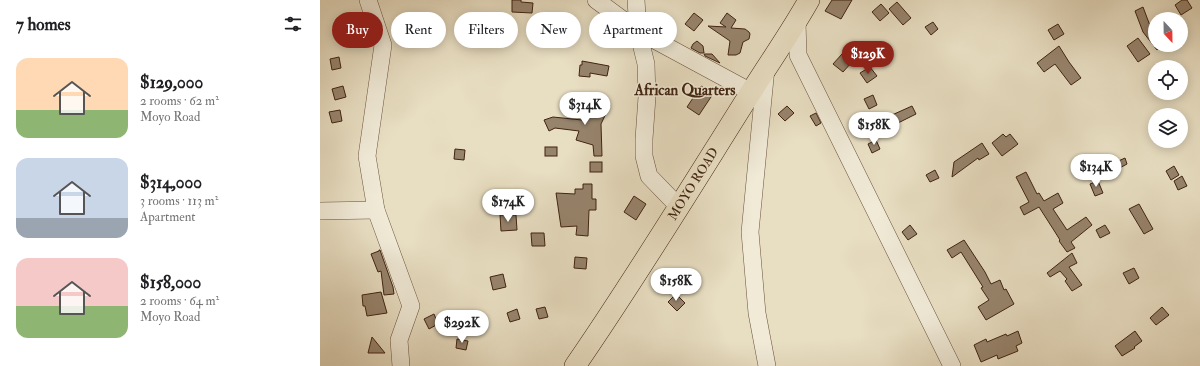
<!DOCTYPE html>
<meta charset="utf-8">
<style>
:root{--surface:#fff;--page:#f6f6f6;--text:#202124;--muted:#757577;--accent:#8f2418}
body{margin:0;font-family:"IM FELL Double Pica",serif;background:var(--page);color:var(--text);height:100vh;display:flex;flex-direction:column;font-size:15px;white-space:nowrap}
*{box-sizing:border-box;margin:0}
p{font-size:13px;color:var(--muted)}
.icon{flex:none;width:22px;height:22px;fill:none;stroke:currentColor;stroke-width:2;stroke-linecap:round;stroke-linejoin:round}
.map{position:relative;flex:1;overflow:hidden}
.drawer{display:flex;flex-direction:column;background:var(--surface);width:320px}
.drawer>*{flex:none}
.top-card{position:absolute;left:12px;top:12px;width:380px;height:36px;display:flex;gap:8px}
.needle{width:26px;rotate:158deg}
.fabs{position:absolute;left:828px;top:12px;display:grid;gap:8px}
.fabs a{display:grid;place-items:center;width:40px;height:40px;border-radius:50%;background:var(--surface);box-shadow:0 2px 10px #0003;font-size:20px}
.price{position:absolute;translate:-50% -34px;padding:0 9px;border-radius:14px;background:#fff;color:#222;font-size:13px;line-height:26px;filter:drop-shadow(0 1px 2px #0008)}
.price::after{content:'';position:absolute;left:50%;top:24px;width:12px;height:9px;margin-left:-6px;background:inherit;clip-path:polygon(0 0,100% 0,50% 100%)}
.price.selected{background:var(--accent);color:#fff}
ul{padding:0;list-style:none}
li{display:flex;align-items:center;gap:12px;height:100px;padding:0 16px}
li span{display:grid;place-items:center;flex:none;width:112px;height:80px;border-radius:12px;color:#555}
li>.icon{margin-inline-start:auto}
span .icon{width:48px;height:48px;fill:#fffc;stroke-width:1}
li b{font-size:17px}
h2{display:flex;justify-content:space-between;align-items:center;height:48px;padding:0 16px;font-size:17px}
.tag{padding:0 14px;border-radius:18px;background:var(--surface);box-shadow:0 2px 10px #0003;font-size:14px;line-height:36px}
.tag.selected{background:var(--accent);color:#fff}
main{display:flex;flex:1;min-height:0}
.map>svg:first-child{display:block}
</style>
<main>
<section class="drawer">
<h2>7 homes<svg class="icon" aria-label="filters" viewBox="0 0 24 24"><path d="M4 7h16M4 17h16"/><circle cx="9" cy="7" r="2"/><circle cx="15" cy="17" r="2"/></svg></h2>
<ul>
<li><span style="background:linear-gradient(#ffd9b3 65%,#8fb573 0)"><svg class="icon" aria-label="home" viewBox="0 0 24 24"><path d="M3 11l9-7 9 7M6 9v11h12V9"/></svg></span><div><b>$129,000</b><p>2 rooms · 62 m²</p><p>Moyo Road</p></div></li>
<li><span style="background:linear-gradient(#c9d6e8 75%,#9aa5b1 0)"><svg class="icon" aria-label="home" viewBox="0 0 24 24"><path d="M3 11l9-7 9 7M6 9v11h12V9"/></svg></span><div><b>$314,000</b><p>3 rooms · 113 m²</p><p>Apartment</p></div></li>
<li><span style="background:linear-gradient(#f6c9c9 60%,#8fb573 0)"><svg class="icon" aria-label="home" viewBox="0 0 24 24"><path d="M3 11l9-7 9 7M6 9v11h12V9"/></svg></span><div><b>$158,000</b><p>2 rooms · 64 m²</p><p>Moyo Road</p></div></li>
</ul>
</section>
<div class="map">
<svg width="880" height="366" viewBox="0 0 880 366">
<rect width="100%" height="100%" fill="#e8dec2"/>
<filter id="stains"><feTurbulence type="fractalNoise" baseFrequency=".005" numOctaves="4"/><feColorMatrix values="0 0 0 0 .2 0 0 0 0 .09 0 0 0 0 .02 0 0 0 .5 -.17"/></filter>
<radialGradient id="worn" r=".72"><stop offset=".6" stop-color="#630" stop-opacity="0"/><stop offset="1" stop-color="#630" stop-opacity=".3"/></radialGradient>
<g fill="#97846d" stroke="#402311">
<polygon points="192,0 201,0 201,2 213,3 212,13 192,12"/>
<polygon points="512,0 532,0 521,19 505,11"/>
<polygon points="862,0 867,0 872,8 861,15 855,5"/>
<polygon points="577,2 591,18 583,25 569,9"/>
<polygon points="561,4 569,13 560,21 552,12"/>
<polygon points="823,7 835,39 835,45 837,45 839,48 837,50 823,32 815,11"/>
<polygon points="374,13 383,20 374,31 365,24"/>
<polygon points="407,13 416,20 411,28 425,29 429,32 430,34 429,39 423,42 420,53 416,55 408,55 410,41 388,26 406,27 400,23"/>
<polygon points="43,15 46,26 30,31 17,32 16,19 41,17 40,16"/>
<polygon points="613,22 618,29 611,35 605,27"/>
<polygon points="738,24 744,34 734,40 728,30"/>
<polygon points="818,38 830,54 818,62 807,46"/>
<polygon points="377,41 383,46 384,53 380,53 371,48 373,44"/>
<polygon points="739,46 749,62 761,78 751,85 735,64 724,72 717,63"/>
<polygon points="384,54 392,54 400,63 385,56"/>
<polygon points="522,54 532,62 523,72 513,64"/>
<polygon points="19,57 21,68 12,70 10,59"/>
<polygon points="262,61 289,66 287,76 270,73 270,77 259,76 260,65 262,65"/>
<polygon points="550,67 557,76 547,83 540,73"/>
<polygon points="23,86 26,97 15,100 12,89"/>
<polygon points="381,86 393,94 379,115 367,107"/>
<polygon points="553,95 557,105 549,109 544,99"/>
<polygon points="278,100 290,105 281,124 282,156 274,156 273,145 256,140 259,131 235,128 229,131 224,120 233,117 262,120 262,113 272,113"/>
<polygon points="467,106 474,113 465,121 458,114"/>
<polygon points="592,106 596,114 576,124 572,115"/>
<polygon points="20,110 22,121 12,123 9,112"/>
<polygon points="496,113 501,123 496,126 490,116"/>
<polygon points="683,134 686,137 690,134 698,144 682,156 672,143"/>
<polygon points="556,140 560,149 552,153 548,144"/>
<polygon points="662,143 669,154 659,160 658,158 632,177 634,162"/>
<rect x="225" y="147" width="12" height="9"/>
<polygon points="135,149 145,150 144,160 134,159"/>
<polygon points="805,158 807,164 787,175 788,176 780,180 776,170 786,166 785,164 792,159 794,163"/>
<rect x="270" y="162" width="12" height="10"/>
<polygon points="854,166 859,175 851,180 846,171"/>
<polygon points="615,170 619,178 610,182 606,175"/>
<polygon points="706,172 717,194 719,193 724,201 738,193 743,203 733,209 747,230 766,217 772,225 751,242 755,248 747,252 739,241 740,240 735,232 719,207 704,215 700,207 709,202 696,177"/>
<polygon points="862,176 867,186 858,190 854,181"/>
<polygon points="778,181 783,193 775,196 770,184"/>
<polygon points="263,184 272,184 272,199 276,199 276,210 269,210 268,236 256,235 257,226 241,227 236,193 255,194 255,189 263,189"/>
<polygon points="314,196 326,204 316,220 304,212"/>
<polygon points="183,199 183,211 171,212 170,200"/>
<polygon points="819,204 833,229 824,234 809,209"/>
<polygon points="180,215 196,215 197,230 181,231"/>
<polygon points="590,225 597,234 588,240 582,232"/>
<polygon points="785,225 790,233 780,238 776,230"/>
<polygon points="211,233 224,233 225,246 212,246"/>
<polygon points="644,240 665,272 671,284 680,280 684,290 686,289 694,304 666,320 658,307 669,300 661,288 663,287 641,252 632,258 627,250"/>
<polygon points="59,250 60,250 73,287 74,294 64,295 61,271 58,272 51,254 59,251"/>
<polygon points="752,253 757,263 749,267 762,285 752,291 745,281 747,279 740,271 730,277 727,273"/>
<polygon points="255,257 267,258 266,269 254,268"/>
<polygon points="814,268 819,278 809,284 803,273"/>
<polygon points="183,274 186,287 173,290 170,277"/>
<polygon points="61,292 67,313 47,316 45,306 43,306 42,295"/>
<polygon points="356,294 365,303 357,311 348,302"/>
<polygon points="225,307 228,317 219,319 216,309"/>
<polygon points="842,307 849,315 836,325 830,318"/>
<polygon points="197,309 200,319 190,322 187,313"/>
<polygon points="114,314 118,324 109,329 104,319"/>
<polygon points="698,331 702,343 696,346 698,351 678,359 677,355 661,362 654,345 666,339 667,342 686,334 687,336"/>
<polygon points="815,331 822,341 814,347 815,348 802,356 795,346"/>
<polygon points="52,337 65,353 48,353"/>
<polygon points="137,339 148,341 146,350 136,348"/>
</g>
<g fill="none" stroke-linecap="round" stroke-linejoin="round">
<defs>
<g id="minor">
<polyline points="48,0 63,45 47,156 56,210 91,306 79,340 81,366"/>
<polyline points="276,0 318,31 431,92"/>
<polyline points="316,0 318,31 326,64 327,97 324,139 324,156 329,176 359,207"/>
<polyline points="477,22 478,55 632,366"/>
<polyline points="446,68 430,232 437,313 447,366"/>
<polyline points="0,211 56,210"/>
</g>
<g id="major">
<path id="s1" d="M255 366C315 279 370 189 426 100 447 66 470 34 489 0"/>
</g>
</defs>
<use href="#minor" stroke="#6a523d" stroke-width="18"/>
<use href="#major" stroke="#402311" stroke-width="22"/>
<use href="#minor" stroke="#f0ead7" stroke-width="17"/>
<use href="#major" stroke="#e8dec2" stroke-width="21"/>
</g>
<g text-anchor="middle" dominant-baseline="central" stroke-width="3" stroke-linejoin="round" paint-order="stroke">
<g font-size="13" fill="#402311" stroke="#f0ead7">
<text stroke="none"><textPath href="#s1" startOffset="217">MOYO ROAD</textPath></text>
</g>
<g font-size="15" font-weight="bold" fill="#402311" stroke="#f0ead7">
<text x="365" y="90">African Quarters</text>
</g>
</g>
<rect width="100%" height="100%" filter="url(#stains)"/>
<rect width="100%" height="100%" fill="url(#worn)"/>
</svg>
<div class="fabs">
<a><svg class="needle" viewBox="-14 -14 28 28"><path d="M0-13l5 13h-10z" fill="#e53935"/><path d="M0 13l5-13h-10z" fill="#757577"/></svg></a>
<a><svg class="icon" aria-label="locate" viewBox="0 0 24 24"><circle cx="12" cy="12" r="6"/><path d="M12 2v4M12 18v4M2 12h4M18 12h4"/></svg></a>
<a><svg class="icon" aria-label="layers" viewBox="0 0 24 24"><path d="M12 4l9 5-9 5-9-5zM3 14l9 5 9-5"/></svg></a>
</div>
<b class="price selected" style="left:548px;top:75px">$129K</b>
<b class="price" style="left:265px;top:126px">$314K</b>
<b class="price" style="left:554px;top:146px">$158K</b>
<b class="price" style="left:776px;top:188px">$134K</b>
<b class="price" style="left:188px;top:223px">$174K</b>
<b class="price" style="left:356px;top:302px">$158K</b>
<b class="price" style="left:142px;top:344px">$292K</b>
<div class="top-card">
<a class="tag selected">Buy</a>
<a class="tag">Rent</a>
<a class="tag">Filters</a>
<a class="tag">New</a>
<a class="tag">Apartment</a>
</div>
</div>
</main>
